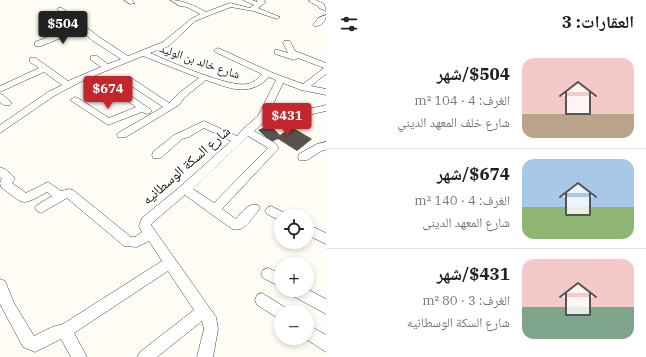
<!DOCTYPE html>
<html lang="ar">
<meta charset="utf-8">
<style>
:root{--surface:#fff;--page:#f6f6f6;--text:#222;--muted:#767676;--line:#e0e0e0;--accent:#c4262e}
body{margin:0;font-family:"IBM Plex Serif","Noto Naskh Arabic",serif;background:var(--page);color:var(--text);direction:rtl;height:100vh;display:flex;flex-direction:column;font-size:15px;white-space:nowrap}
*{box-sizing:border-box;margin:0}
p{font-size:13px;color:var(--muted)}
.icon{flex:none;width:22px;height:22px;fill:none;stroke:currentColor;stroke-width:2;stroke-linecap:round;stroke-linejoin:round}
.map{position:relative;flex:1;overflow:hidden;direction:ltr}
.sheet{display:flex;flex-direction:column;background:var(--surface);width:320px}
.sheet>*{flex:none}
.fabs{position:absolute;left:274px;top:209px;display:grid;gap:8px}
.fabs a{display:grid;place-items:center;width:40px;height:40px;border-radius:50%;background:var(--surface);box-shadow:0 2px 6px #0003;font-size:20px}
.price{position:absolute;translate:-50% -34px;padding:0 9px;border-radius:4px;background:var(--accent);color:#fff;font-size:13px;line-height:26px;filter:drop-shadow(0 1px 2px #0008)}
.price::after{content:'';position:absolute;left:50%;top:24px;width:12px;height:9px;margin-left:-6px;background:inherit;clip-path:polygon(0 0,100% 0,50% 100%)}
.price.selected{background:#222;color:#fff}
ul{padding:0;list-style:none}
li{display:flex;align-items:center;gap:12px;height:100px;padding:0 12px}
li+li{border-top:1px solid var(--line)}
li span{display:grid;place-items:center;flex:none;width:112px;height:80px;border-radius:12px;color:#555}
li>.icon{margin-inline-start:auto}
span .icon{width:48px;height:48px;fill:#fffc;stroke-width:1}
li b{font-size:17px}
h2{display:flex;justify-content:space-between;align-items:center;height:48px;padding:0 12px;font-size:17px}
main{display:flex;flex:1;min-height:0}
.map>svg:first-child{display:block}
</style>
<main>
<section class="sheet">
<h2>العقارات: 3<svg class="icon" aria-label="filters" viewBox="0 0 24 24"><path d="M4 7h16M4 17h16"/><circle cx="9" cy="7" r="2"/><circle cx="15" cy="17" r="2"/></svg></h2>
<ul>
<li><span style="background:linear-gradient(#f6c9c9 70%,#b9a48a 0)"><svg class="icon" aria-label="home" viewBox="0 0 24 24"><path d="M3 11l9-7 9 7M6 9v11h12V9"/></svg></span><div><b>$504/شهر</b><p>الغرف: 4 · 104 m²</p><p>شارع خلف المعهد الديني</p></div></li>
<li><span style="background:linear-gradient(#a9c7e8 60%,#8fb573 0)"><svg class="icon" aria-label="home" viewBox="0 0 24 24"><path d="M3 11l9-7 9 7M6 9v11h12V9"/></svg></span><div><b>$674/شهر</b><p>الغرف: 4 · 140 m²</p><p>شارع المعهد الدينى</p></div></li>
<li><span style="background:linear-gradient(#f6c9c9 60%,#7fa58c 0)"><svg class="icon" aria-label="home" viewBox="0 0 24 24"><path d="M3 11l9-7 9 7M6 9v11h12V9"/></svg></span><div><b>$431/شهر</b><p>الغرف: 3 · 80 m²</p><p>شارع السكة الوسطانيه</p></div></li>
</ul>
</section>
<div class="map">
<svg width="326" height="357" viewBox="0 0 326 357">
<rect width="100%" height="100%" fill="#fffdf5"/>
<polygon fill="#5a524d" points="270,125 280,135 292,127 312,139 297,151 278,139 271,142 258,130"/>
<g fill="none" stroke-linecap="round" stroke-linejoin="round">
<defs>
<g id="street">
<polygon points="124,0 132,0 135,3 130,4"/>
<path d="M170 0C183 0 195 6 206 12L230 3 250 8 254 5 243 0H252L258 2 256 0H264L266 2 258 8 280 17 277 19 253 11 231 7 195 21 169 46 150 53C168 61 230 88 247 84 253 83 258 79 262 74L215 52 214 50 218 48 273 73 303 84 324 68 298 58 294 60 275 54V50H278L288 53 283 43 284 41H290L295 51 326 63V74L311 86 326 89V95L301 90 283 83 268 115 291 113 326 105V111L291 119 265 121 254 131 275 143 279 148 222 209 236 219C242 212 249 202 258 205L260 208 258 211C251 219 244 233 232 229L185 195 152 223 151 225 216 317 218 329 213 357H197L204 329 202 321 157 357H137L140 352 194 310 168 271 74 333 87 357H71L61 339 35 352 23 347 0 304V279L5 281 14 303 34 336 52 327 63 324 162 261 149 241 137 247 124 246 67 198 41 213 37 211 35 208 37 205 52 196 47 192C20 207 25 205 1 187L0 183 2 179 0 177V167C6 169 12 174 15 179L12 183 26 193 48 182 61 191 69 189 73 190 131 237H135L142 232 139 226 142 218 181 186 231 141 204 128 189 137 182 139 161 158H153L152 155 153 152 174 135 204 121 237 136 243 129 258 116 276 80 269 77C249 98 229 88 206 80L185 97 179 105 126 137H118L117 135 118 133 163 107 124 81 123 79 124 77H130L169 103 179 93 199 78 143 56 84 80 54 96 0 133V125L48 92 62 85 44 72 0 92V86L39 68 30 62V58H36L68 81 101 67 91 60V56H97L108 64 121 59 93 41 76 26 63 31 67 34 66 36 41 46H35V42L58 33 54 30 55 28 72 23 58 10V8H62L99 37 128 56 163 42 191 19 200 14 187 7 180 6ZM248 136 268 148 214 203 193 189Z"/>
<polygon points="309,0 316,0 324,4 326,11 319,8 318,6 310,2"/>
<path d="M326 15C326 20 322 27 314 26L313 24 317 20 318 18Z"/>
<polygon points="109,81 150,109 152,111 150,113 147,114 142,112 108,125 70,100 75,97 78,98 109,118 136,107 106,86 105,84 106,82"/>
<polygon points="0,94 3,95 12,103 10,105 4,105 0,102"/>
<polygon points="326,142 326,150 323,150 307,160 299,160 298,157 299,154 317,144"/>
<polygon points="271,206 285,213 287,216 281,216 281,221 267,214 265,211 267,208"/>
<polygon points="307,224 326,233 326,244 307,235"/>
<polygon points="268,268 281,274 281,287 263,278 261,274 263,270"/>
<polygon points="307,289 326,299 326,314 291,295 289,290"/>
<polygon points="262,293 286,308 288,312 281,312 281,320 257,305 255,300 257,295"/>
<polygon points="307,324 326,335 326,352 304,338 307,338"/>
</g>
</defs>
<use href="#street" stroke="#444" stroke-width="1"/>
<use href="#street" fill="#fff" fill-rule="evenodd"/>
</g>
<g text-anchor="middle" dominant-baseline="central" stroke-width="4" stroke-linejoin="round" paint-order="stroke">
<g font-size="12" fill="#111" stroke="#fff">
<text transform="translate(200 61) rotate(19)">شارع خالد بن الوليد</text>
</g>
<g font-size="14" fill="#111" stroke="#fff">
<text transform="translate(186 165) rotate(-41)">شارع السكة الوسطانيه</text>
</g>
</g>
</svg>
<div class="fabs">
<a><svg class="icon" aria-label="locate" viewBox="0 0 24 24"><circle cx="12" cy="12" r="6"/><path d="M12 2v4M12 18v4M2 12h4M18 12h4"/></svg></a>
<a>+</a>
<a>−</a>
</div>
<b class="price selected" style="left:63px;top:45px">$504</b>
<b class="price" style="left:108px;top:110px">$674</b>
<b class="price" style="left:287px;top:137px">$431</b>
</div>
</main>
